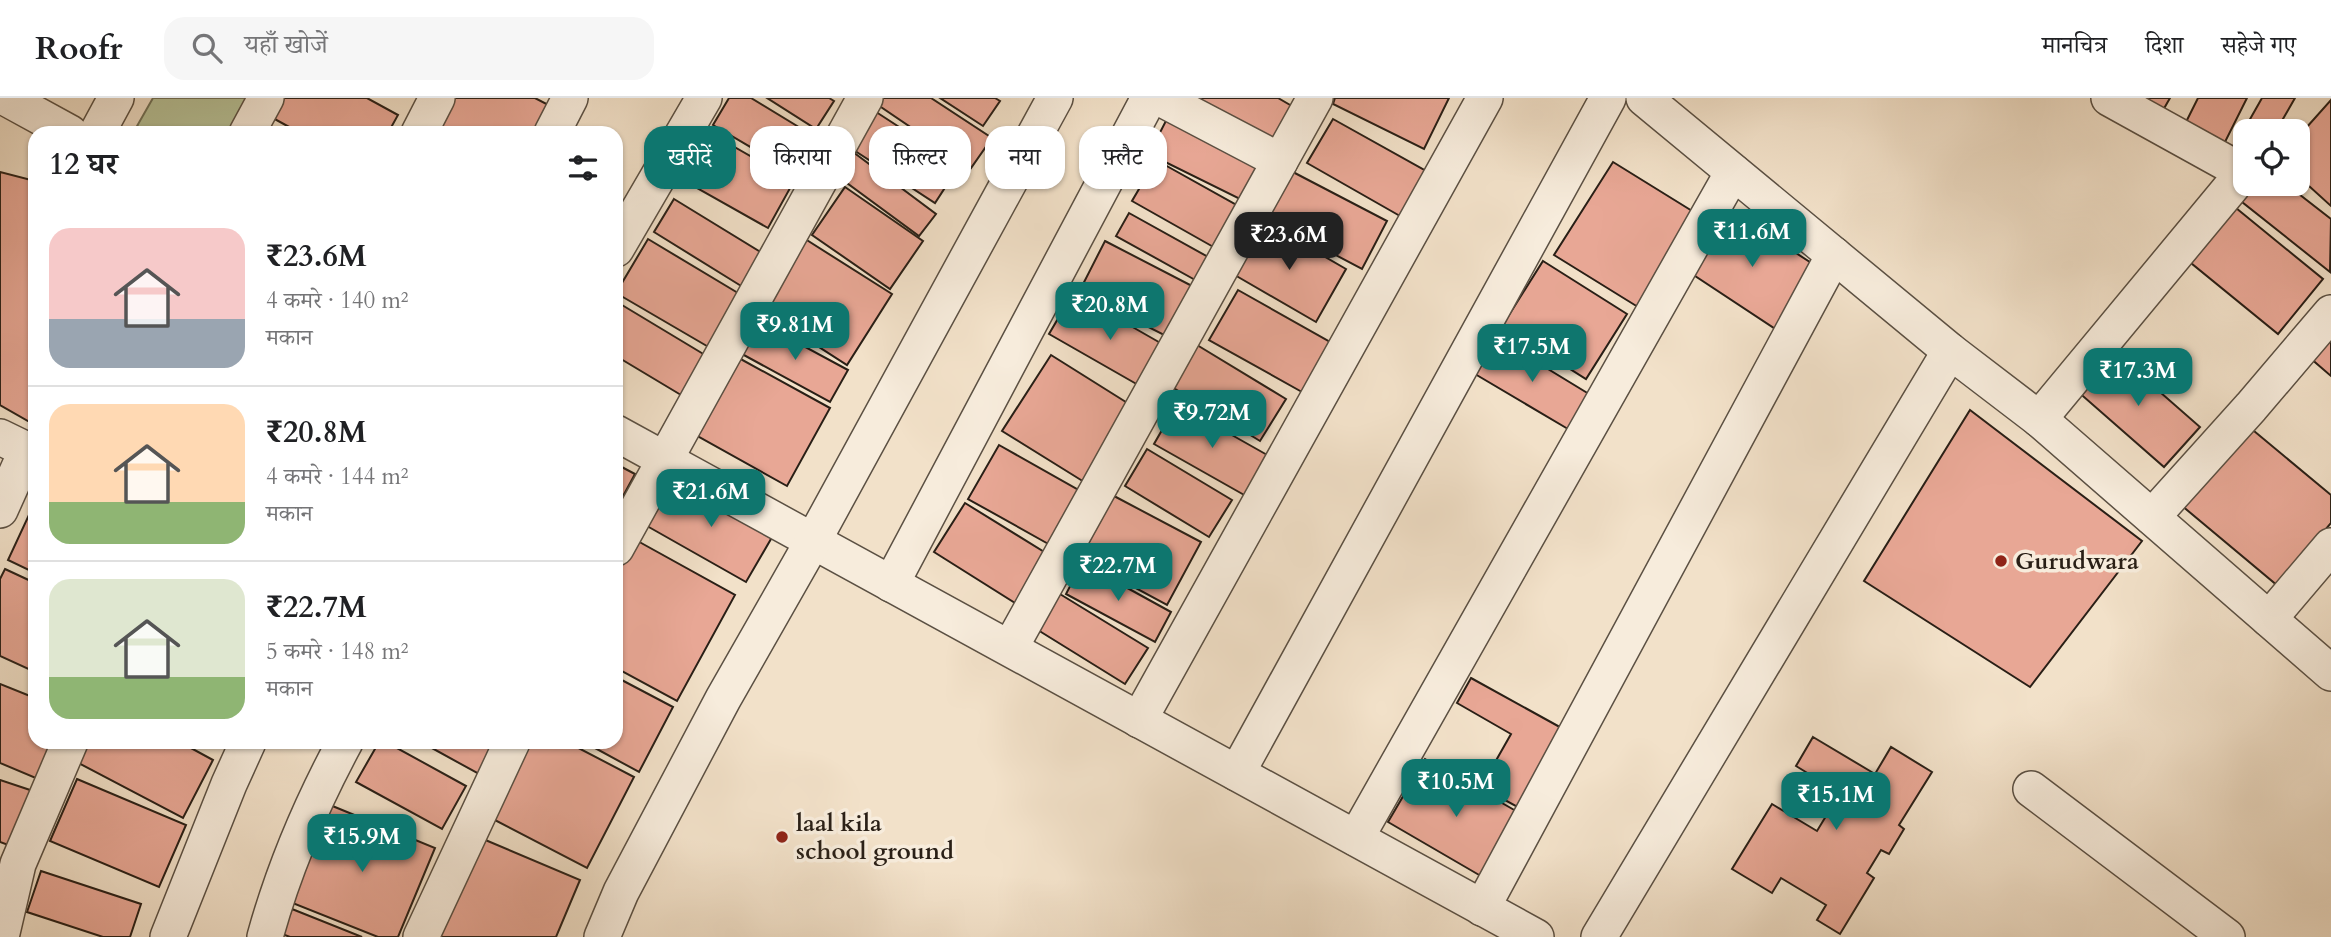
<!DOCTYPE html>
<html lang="hi">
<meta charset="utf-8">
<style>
:root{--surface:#fff;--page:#f6f6f6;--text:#202124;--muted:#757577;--line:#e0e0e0;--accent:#0f766e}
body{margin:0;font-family:Cardo,"Noto Serif Devanagari",serif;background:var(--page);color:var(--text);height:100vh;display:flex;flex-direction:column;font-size:26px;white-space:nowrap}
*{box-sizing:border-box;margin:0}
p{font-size:23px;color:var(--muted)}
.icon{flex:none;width:38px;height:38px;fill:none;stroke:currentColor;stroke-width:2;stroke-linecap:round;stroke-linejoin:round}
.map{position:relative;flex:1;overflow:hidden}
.sheet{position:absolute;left:28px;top:28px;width:595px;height:623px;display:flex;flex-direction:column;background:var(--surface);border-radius:21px;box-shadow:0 2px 5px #0004}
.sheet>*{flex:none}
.banner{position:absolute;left:644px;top:28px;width:665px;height:63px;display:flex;gap:14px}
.buttons{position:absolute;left:2233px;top:21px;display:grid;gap:14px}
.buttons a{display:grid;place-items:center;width:77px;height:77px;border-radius:14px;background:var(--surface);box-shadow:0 2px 5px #0004;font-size:35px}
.price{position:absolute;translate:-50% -60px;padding:0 16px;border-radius:14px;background:var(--accent);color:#fff;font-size:23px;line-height:46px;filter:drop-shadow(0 2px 4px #0008)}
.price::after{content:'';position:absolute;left:50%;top:42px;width:21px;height:16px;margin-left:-10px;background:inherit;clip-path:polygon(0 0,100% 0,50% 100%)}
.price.current{background:#222;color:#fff}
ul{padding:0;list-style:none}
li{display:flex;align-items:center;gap:21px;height:175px;padding:0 21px}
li+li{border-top:2px solid var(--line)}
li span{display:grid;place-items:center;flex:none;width:196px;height:140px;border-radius:21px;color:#555}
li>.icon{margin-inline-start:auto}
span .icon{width:84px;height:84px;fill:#fffc;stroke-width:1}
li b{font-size:30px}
h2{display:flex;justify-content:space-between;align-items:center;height:84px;padding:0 21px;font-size:30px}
.tag{padding:0 24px;border-radius:21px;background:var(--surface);box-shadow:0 2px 5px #0004;font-size:24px;line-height:63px}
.tag.current{background:var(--accent);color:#fff}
header{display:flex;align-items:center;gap:42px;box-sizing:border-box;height:98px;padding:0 35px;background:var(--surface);border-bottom:2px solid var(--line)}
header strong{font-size:33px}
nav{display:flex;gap:38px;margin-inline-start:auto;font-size:24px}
.search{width:490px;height:63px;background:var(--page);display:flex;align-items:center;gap:18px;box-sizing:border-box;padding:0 24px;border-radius:21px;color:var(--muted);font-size:26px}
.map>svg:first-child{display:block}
</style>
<header>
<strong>Roofr</strong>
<div class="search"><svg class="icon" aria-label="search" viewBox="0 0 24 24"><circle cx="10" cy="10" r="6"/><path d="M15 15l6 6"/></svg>यहाँ खोजें</div>
<nav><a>मानचित्र</a><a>दिशा</a><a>सहेजे गए</a></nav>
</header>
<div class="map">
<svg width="2331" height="839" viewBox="0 0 2331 839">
<rect width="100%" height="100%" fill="#f2e1c9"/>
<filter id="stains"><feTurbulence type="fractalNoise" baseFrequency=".00286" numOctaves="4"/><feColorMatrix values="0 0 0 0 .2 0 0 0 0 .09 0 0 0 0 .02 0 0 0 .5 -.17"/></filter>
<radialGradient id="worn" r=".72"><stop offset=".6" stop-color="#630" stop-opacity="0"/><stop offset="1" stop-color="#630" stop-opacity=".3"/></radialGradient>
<polygon fill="#b7c399" stroke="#707158" stroke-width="2" points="153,0 255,0 236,35 150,35 137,28"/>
<g fill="#e8a795" stroke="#291f16" stroke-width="2">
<polygon points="282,0 367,0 398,17 388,35 300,35 271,19"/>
<polygon points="442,0 535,0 560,13 548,35 452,35 430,22"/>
<polygon points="729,0 751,0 825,45 803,80 713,27"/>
<polygon points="767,0 829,0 834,3 816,31"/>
<polygon points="883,0 931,0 992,40 971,70 878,7"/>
<polygon points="940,0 995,0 1000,3 983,28"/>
<polygon points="1183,0 1278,0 1297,11 1272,54"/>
<polygon points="1335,0 1449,0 1424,51 1333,6"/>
<polygon points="2142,0 2170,0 2162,14"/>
<polygon points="2198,0 2247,0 2223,48 2184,28"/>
<polygon points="2262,0 2295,0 2276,33 2245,33 2245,61 2232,53"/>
<polygon points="2331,2 2331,108 2298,78 2298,39"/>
<polygon points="870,10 959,68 935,105 846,47"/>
<polygon points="1172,11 1269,59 1246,104 1149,56"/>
<polygon points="1333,21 1426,73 1400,118 1307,65"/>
<polygon points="710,35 794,83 768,130 683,82"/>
<polygon points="849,51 936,116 919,138 832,74"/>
<polygon points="1156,62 1240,109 1217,151 1132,103"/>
<polygon points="1613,64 1697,116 1638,209 1554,157"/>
<polygon points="1291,73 1387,123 1362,171 1266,120"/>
<polygon points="0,74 35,83 35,327 0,307"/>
<polygon points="2249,86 2286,86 2331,121 2330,174 2237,100"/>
<polygon points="845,89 923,143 890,191 812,137"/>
<polygon points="674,101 767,158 746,191 654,134"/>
<polygon points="1727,110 1819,170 1777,232 1686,172"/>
<polygon points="2236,110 2323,181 2278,236 2191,165"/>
<polygon points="1129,115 1210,160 1197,183 1116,138"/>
<polygon points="1263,123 1346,171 1316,224 1233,176"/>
<polygon points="802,139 892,196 847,267 757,209"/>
<polygon points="648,141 743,198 712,251 616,195"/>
<polygon points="1105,143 1194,189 1168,239 1079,194"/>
<polygon points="1543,163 1627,216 1586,281 1502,228"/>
<polygon points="1238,192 1330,244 1302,294 1209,242"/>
<polygon points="1073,195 1171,251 1147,292 1049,236"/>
<polygon points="617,204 710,260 686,300 616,258"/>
<polygon points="759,224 848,272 830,304 742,256"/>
<polygon points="2331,230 2331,278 2309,259"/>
<polygon points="1497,240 1589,296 1568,331 1475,276"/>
<polygon points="1197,247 1286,301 1260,343 1172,289"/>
<polygon points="2112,252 2200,329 2164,369 2076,292"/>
<polygon points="1051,257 1137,311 1089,387 1002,333"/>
<polygon points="737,259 830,310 787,388 694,336"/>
<polygon points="1177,306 1269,358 1246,398 1154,346"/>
<polygon points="1970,312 2142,443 2030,589 1864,483"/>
<polygon points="2248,328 2331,397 2331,425 2278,488 2181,407"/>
<polygon points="999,347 1082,394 1052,448 968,401"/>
<polygon points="1147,351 1232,402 1209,439 1125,388"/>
<polygon points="616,366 635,376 616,411"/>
<polygon points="676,378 775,434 746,484 647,428"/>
<polygon points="1114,398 1201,444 1167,507 1080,460"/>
<polygon points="35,404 35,475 8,462"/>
<polygon points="965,405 1054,460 1023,510 934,454"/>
<polygon points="634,441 735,497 677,603 616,570 616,474"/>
<polygon points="1082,465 1171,514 1155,544 1066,496"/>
<polygon points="5,471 35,485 35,574 0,558 0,481"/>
<polygon points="1055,493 1148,550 1125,586 1033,529"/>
<polygon points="616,579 673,609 639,674 584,644 616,644"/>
<polygon points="1471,580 1567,633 1523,712 1481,689 1511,636 1457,605"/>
<polygon points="0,586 35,600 35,644 54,644 38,681 0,665"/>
<polygon points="1813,639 1875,676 1891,649 1932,674 1899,727 1904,731 1889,756 1881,752 1867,775 1874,780 1840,836 1817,822 1826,807 1781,780 1772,795 1732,771 1772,706 1817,733 1840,695 1796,668"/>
<polygon points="78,644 180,644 213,662 183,720 69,660"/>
<polygon points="379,644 386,644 466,688 442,731 356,684"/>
<polygon points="421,644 497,644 479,676"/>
<polygon points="529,644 567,644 634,679 587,770 489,719"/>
<polygon points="1425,661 1523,717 1486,781 1388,724"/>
<polygon points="77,681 186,727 159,789 50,743"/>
<polygon points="0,682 39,695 19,751 0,744"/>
<polygon points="330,707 435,750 398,839 378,839 290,804"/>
<polygon points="483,741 580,782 556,839 440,839"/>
<polygon points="41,773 141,806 130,839 103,839 27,814"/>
<polygon points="292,811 362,839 290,839 282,836"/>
</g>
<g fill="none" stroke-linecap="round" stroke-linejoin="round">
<defs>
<g id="minor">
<polyline points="6,0 70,35"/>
<polyline points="1160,0 1280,63"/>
<polyline points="1644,0 1950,253 2039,321 2331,575"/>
<polyline points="97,35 116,0"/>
<polyline points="247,35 266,0"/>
<polyline points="419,35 437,0"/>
<polyline points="552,35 570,0"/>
<polyline points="616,151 704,0"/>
<polyline points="2039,321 2233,87 2235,76 2232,68 2109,0"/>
<polyline points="616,335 1536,839"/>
<polyline points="0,339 35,356"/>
<polyline points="0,412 27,352"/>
<polyline points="2152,419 2251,309 2331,215"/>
<polyline points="616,450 865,0"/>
<polyline points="891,486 1149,0"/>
<polyline points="2269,521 2331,448"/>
<polyline points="1010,550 1315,0"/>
<polyline points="1139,622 1485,0"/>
<polyline points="1237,675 1608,0"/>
<polyline points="2031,691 2227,839"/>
<polyline points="1356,740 1733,74"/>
<polyline points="1482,810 1834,157"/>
<polyline points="1,839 18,766 70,644"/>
<polyline points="168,839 229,686 248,644"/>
<path d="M265 839C284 770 311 707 345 644"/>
<polyline points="421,839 512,644"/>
<polyline points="602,839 621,794 723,601 813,443 1055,0"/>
<polyline points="1599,839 1950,253"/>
</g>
</defs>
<use href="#minor" stroke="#5b5043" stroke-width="38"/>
<use href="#minor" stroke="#f7ecdc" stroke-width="35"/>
</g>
<g fill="#8f2418" stroke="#f7ecdc" stroke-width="2.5">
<circle cx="2001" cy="463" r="7"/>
<circle cx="782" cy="739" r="7"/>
</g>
<g text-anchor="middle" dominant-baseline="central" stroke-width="7" stroke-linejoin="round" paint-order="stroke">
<g font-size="24" font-weight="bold" fill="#291f16" stroke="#f7ecdc" text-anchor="start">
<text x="2015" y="463">Gurudwara</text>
<text x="796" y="725">laal kila<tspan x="796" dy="28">school ground</tspan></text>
</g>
</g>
<rect width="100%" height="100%" filter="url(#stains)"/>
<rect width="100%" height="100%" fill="url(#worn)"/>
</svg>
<div class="buttons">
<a><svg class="icon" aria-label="locate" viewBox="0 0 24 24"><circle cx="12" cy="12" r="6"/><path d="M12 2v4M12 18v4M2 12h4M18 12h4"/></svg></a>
</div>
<b class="price" style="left:1752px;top:171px">₹11.6M</b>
<b class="price current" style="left:1289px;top:174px">₹23.6M</b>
<b class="price" style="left:1110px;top:244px">₹20.8M</b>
<b class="price" style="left:795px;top:264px">₹9.81M</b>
<b class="price" style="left:1532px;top:286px">₹17.5M</b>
<b class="price" style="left:2138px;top:310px">₹17.3M</b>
<b class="price" style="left:1212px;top:352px">₹9.72M</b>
<b class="price" style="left:711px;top:431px">₹21.6M</b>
<b class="price" style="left:1118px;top:505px">₹22.7M</b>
<b class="price" style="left:1456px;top:721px">₹10.5M</b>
<b class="price" style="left:1836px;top:734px">₹15.1M</b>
<b class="price" style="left:362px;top:776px">₹15.9M</b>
<div class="banner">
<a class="tag current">खरीदें</a>
<a class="tag">किराया</a>
<a class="tag">फ़िल्टर</a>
<a class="tag">नया</a>
<a class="tag">फ़्लैट</a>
</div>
<section class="sheet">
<h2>12 घर<svg class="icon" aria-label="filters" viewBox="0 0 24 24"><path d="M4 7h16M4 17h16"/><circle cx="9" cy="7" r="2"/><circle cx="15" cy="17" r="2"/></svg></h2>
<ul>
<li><span style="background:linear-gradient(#f6c9c9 65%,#9aa5b1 0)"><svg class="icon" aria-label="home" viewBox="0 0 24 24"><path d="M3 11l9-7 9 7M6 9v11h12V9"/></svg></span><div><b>₹23.6M</b><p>4 कमरे · 140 m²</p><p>मकान</p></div></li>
<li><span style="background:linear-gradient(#ffd9b3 70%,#8fb573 0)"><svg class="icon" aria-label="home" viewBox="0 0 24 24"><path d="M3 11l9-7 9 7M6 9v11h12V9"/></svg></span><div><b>₹20.8M</b><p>4 कमरे · 144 m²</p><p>मकान</p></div></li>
<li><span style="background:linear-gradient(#dfe7d0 70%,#8fb573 0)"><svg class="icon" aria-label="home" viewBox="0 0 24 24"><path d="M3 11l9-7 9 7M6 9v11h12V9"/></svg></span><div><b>₹22.7M</b><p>5 कमरे · 148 m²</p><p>मकान</p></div></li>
</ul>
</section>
</div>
